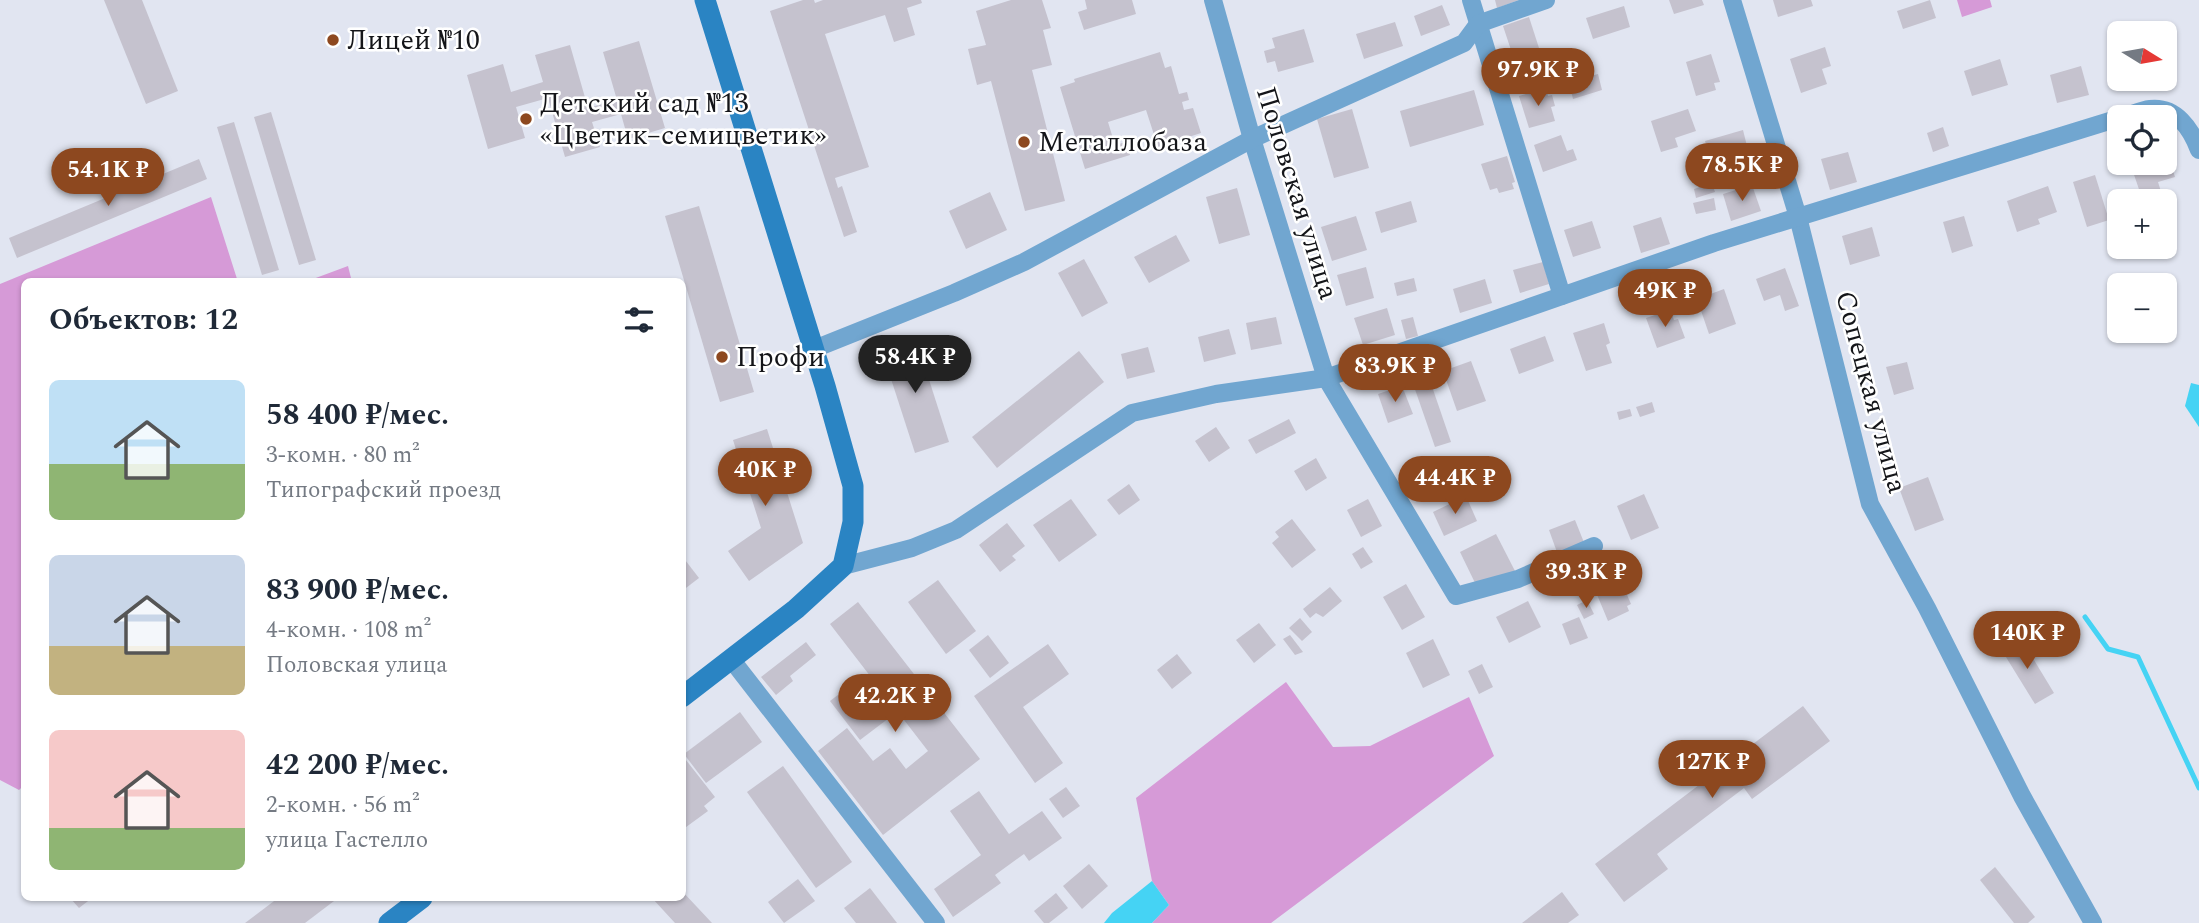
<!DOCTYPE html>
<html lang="ru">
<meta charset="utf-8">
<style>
:root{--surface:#fff;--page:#f2f2f3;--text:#1f2937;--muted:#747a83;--accent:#8d481f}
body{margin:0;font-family:Spectral,serif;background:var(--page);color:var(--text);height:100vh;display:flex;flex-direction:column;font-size:26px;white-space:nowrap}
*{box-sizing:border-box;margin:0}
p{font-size:23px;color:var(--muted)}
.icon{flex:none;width:38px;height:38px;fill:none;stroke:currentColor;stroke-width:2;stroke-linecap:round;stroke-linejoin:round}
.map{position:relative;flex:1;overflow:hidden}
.sheet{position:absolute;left:21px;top:278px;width:665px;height:623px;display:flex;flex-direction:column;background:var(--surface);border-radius:10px;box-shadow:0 2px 5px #0004}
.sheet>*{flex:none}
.needle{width:46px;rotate:101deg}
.buttons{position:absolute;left:2107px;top:21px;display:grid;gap:14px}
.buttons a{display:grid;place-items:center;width:70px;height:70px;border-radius:10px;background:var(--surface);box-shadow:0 2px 5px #0004;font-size:35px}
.price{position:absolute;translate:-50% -60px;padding:0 16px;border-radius:24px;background:var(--accent);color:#fff;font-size:23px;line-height:46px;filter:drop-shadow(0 2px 4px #0008)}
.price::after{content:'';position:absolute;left:50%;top:42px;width:21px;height:16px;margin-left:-10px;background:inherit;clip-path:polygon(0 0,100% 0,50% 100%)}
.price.on{background:#222;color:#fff}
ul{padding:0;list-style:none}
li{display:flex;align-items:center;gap:21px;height:175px;padding:0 28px}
li span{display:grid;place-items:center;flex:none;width:196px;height:140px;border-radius:10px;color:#555}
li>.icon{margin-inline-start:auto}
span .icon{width:84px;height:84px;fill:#fffc;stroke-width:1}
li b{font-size:30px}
h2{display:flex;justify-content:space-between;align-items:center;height:84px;padding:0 28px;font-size:30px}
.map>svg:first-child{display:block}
</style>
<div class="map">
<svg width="2199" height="923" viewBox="0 0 2199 923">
<rect width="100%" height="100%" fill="#e1e5f1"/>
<g fill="#d69ad7">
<polygon points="1957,0 1990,0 1992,7 1962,17"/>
<polygon points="211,197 238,282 24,282 24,785 19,790 0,780 0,284"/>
<polygon points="348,266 352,282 305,282"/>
<polygon points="1286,682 1333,747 1370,746 1469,697 1494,756 1271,923 1152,923 1169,905 1152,881 1136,798"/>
</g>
<g fill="#45d3f4">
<polygon points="2191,383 2199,385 2199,427 2185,406"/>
<polygon points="1152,881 1169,905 1152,923 1104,923 1112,913"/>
</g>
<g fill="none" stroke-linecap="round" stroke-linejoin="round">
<polyline stroke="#45d3f4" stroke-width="5" points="2085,617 2108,649 2138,657 2199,788"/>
</g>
<g fill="#c5c2ce">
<polygon points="104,0 142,0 178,91 146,104"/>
<polygon points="803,0 814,0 815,3 823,0 921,0 922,3 907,8 915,35 894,42 885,15 825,34 869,167 835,178 838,188 842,186 857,232 844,237 770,11"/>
<polygon points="1011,0 1042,0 1051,28 1043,30 1052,65 1032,70 1065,201 1025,211 991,81 977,85 968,49 986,45 976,11"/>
<polygon points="1085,0 1132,0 1136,14 1084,30 1078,12 1087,9"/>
<polygon points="1495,0 1519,0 1497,8"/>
<polygon points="1669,0 1702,0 1704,5 1674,14"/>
<polygon points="1773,0 1811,0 1813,6 1778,17"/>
<polygon points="1930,0 1936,18 1903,29 1897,11"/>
<polygon points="1442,5 1450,25 1421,36 1414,16"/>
<polygon points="1624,6 1630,27 1593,39 1586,18"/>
<polygon points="1529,17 1539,48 1513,56 1503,26"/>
<polygon points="1395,22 1403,46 1364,59 1356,34"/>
<polygon points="1304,29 1314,62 1278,72 1275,61 1267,63 1264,51 1275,48 1272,38"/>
<polygon points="639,41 665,128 628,139 621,114 592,122 600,147 565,157 548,98 516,107 525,138 488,149 467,75 503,64 511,92 543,82 535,55 570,45 588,108 617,100 603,52"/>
<polygon points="1825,47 1831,66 1822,69 1827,84 1801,93 1790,59"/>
<polygon points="1160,52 1165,68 1171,66 1179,94 1187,92 1189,100 1182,102 1184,110 1193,108 1201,133 1158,147 1146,110 1108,122 1115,145 1126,142 1130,155 1085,169 1060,87 1075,82 1074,79"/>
<polygon points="1711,54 1720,82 1714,83 1716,90 1696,96 1686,62"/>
<polygon points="1589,56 1594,71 1566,80 1561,65"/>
<polygon points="2000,59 2008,85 1972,96 1964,71"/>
<polygon points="2081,66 2089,95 2057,103 2050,75"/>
<polygon points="1598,74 1602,90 1573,99 1569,82"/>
<polygon points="1546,88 1548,96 1552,95 1555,106 1551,107 1555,121 1529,128 1519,96"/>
<polygon points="1474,90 1484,125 1410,147 1400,111"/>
<polygon points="1352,109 1369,168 1334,178 1317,119"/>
<polygon points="1688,109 1696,131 1675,138 1678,147 1661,152 1651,121"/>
<polygon points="271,112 316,260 299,265 254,117"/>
<polygon points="234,122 279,270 262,275 217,127"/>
<polygon points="1943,127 1949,146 1933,152 1927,133"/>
<polygon points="1743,130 1750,158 1713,169 1705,141"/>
<polygon points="1561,135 1567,151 1573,149 1577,160 1543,172 1534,145"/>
<polygon points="2165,151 2167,151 2175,177 2158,182 2164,201 2143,201 2130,163 2165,163"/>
<polygon points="1848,152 1857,182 1830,190 1821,159"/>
<polygon points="1507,156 1515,182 1512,183 1514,189 1499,193 1497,188 1490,190 1481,164"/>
<polygon points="199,159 207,179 17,258 9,238"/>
<polygon points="2095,175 2109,220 2087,227 2073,182"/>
<polygon points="1712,183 1715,192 1696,198 1694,189"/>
<polygon points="1752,185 1761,211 1731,221 1723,194"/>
<polygon points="2048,186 2057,212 2038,219 2040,224 2017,232 2007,201"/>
<polygon points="1237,188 1250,235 1219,244 1206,197"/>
<polygon points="990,192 1007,230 966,249 949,211"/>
<polygon points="1714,198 1716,210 1696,214 1693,203"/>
<polygon points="1411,201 1417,222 1381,233 1375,212"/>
<polygon points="699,206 754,392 720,402 665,216"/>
<polygon points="1356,216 1367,250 1332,261 1321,227"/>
<polygon points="1964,216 1973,246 1952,253 1943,222"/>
<polygon points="1661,217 1670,244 1641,253 1633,226"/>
<polygon points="1592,221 1601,248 1573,257 1564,230"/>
<polygon points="1872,227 1880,256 1850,265 1842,236"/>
<polygon points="1176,235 1190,261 1149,283 1134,257"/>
<polygon points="1084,259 1108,303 1082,317 1058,273"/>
<polygon points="1543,262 1549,284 1520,293 1513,270"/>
<polygon points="1366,267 1374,298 1346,306 1337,275"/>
<polygon points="1785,268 1799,306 1785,311 1780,295 1764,301 1756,279"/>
<polygon points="1414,278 1417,291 1397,296 1394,283"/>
<polygon points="1485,279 1492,303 1460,313 1453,289"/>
<polygon points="1724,289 1736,324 1709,334 1697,299"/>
<polygon points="1387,308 1395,335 1363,345 1354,318"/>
<polygon points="1670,310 1674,320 1678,319 1685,338 1657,348 1646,318"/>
<polygon points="1276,317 1282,344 1251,350 1246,323"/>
<polygon points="1413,317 1418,336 1406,339 1401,320"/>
<polygon points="1604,323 1610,343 1606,345 1612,363 1586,371 1573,333"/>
<polygon points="1229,329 1236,354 1204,362 1198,337"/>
<polygon points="915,336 949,442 915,453 881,348"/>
<polygon points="1545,336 1554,361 1519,374 1510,349"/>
<polygon points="1148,347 1155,372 1127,379 1121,354"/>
<polygon points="1079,351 1104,382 997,468 972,437"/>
<polygon points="1471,361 1486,401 1457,411 1443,371"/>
<polygon points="1907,362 1914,389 1894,395 1886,367"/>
<polygon points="1426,369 1451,442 1435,447 1410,375"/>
<polygon points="1402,386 1413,414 1388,423 1378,394"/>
<polygon points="1652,402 1655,412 1640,417 1636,407"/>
<polygon points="1630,409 1632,416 1619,420 1617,412"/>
<polygon points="1289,419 1296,433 1256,454 1248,440"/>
<polygon points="1216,427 1230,448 1209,462 1195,441"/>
<polygon points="767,429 803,543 749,581 728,551 761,528 733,440"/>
<polygon points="1316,458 1327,478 1306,491 1294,471"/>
<polygon points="1928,477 1944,520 1915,531 1899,488"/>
<polygon points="1129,484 1140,500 1119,515 1107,500"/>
<polygon points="1644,494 1659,528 1631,540 1617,506"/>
<polygon points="1466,496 1477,521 1444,536 1433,512"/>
<polygon points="1071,499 1097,535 1059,562 1033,525"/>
<polygon points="1368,499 1382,526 1361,537 1347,510"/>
<polygon points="1292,519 1316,550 1292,568 1272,543 1279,537 1275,532"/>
<polygon points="1575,520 1585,545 1558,555 1549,530"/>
<polygon points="1007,523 1025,546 1012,556 1016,560 1000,572 979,545"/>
<polygon points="1496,534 1515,571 1478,589 1460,552"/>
<polygon points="1363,547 1373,562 1361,569 1352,554"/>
<polygon points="682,556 699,578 682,591"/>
<polygon points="1606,565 1611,577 1618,574 1631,604 1627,606 1629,611 1608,621 1588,573"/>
<polygon points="938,580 976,631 946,654 908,602"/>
<polygon points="1406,584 1425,617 1402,630 1383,597"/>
<polygon points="1330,587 1342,601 1323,617 1316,613 1310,618 1303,609"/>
<polygon points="1587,600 1594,614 1584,619 1577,605"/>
<polygon points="1528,601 1541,627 1509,643 1496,617"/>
<polygon points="858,602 980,759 883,835 818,751 847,728 873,761 890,748 906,769 928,751 830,624"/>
<polygon points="1579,617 1588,638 1570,645 1562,624"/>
<polygon points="1300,618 1312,632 1302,641 1289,628"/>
<polygon points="1259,623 1276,645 1254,663 1236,640"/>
<polygon points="988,635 1009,663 990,678 969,650"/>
<polygon points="1290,635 1303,652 1295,655 1283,639"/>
<polygon points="2020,637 2054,693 2035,704 2001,649"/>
<polygon points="1433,639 1450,675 1423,688 1406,653"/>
<polygon points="806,642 816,655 790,676 793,681 776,695 761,677"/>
<polygon points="1048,644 1069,674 1023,707 1063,763 1035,783 974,696"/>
<polygon points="1177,654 1192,673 1172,689 1157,670"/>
<polygon points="1482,664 1493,687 1479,694 1468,671"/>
<polygon points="859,679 889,718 860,740 830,701"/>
<polygon points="1803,706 1830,741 1752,799 1744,788 1657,854 1668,869 1624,902 1595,864"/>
<polygon points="740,712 762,742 706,783 684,754"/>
<polygon points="682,755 715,797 704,806 708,811 682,830"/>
<polygon points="783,766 852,862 816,888 747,792"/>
<polygon points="1066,787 1080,806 1063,818 1049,799"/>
<polygon points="979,791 1009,834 1042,811 1062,838 1029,861 1024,854 995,875 1001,883 953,917 934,889 981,855 950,811"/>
<polygon points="1089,864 1108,886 1082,909 1063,886"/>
<polygon points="1995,867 2035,917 2028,923 2014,923 1980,880"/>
<polygon points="798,879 815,901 784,923 768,902"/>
<polygon points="870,888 897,923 856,923 844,908"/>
<polygon points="682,891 712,923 675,923 652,898 682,898"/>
<polygon points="1562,892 1579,915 1568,923 1522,923"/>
<polygon points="1056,893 1068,908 1049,923 1044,923 1034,911"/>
<polygon points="70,898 92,898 79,908"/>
<polygon points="278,898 338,898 305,923 245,923"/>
</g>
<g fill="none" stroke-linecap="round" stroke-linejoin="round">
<g stroke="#71a6d0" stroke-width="18">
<polyline points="1213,0 1252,139 1326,378 1456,596 1518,579 1594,546"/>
<polyline points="1471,0 1562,296"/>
<polyline points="1732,0 1798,217 1870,504 1927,608 2022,796 2093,923"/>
<path d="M2123 117C2131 115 2141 110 2150 109 2176 106 2191 129 2199 150"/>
<polyline points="814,349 954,293 1024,262 1252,139 1464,43 1478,24 1546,0"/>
<polyline points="843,566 912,548 956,530 1132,413 1216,394 1326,378 1714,243 2119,118"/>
<polyline points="731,659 936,923"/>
</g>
<g stroke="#2a84c3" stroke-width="21">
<polyline points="682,697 796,609 843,566 853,522 853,486 825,386 705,0"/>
<polyline points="389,923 422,898"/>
</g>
</g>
<g fill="#8d481f" stroke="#fff" stroke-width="2.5">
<circle cx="333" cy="40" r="7"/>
<circle cx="526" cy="119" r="7"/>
<circle cx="1024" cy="142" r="7"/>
<circle cx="722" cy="357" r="7"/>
</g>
<g text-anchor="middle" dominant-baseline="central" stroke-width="5" stroke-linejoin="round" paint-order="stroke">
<g font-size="28" fill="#141519" stroke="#fff" text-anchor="start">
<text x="347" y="40">Лицей №10</text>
<text x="540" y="103">Детский сад №13<tspan x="540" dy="32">«Цветик–семицветик»</tspan></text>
<text x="1038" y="142">Металлобаза</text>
<text x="736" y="357">Профи</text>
</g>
<g font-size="28" fill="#141519" stroke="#fff">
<text transform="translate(1297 193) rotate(73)">Половская улица</text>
<text transform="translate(1871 392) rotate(75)">Сопецкая улица</text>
</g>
</g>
</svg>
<div class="buttons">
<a><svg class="needle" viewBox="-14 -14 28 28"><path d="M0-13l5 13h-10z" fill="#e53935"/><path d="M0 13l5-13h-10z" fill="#747a83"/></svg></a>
<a><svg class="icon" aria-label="locate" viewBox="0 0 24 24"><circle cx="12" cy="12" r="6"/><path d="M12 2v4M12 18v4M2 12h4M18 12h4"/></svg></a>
<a>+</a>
<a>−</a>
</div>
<b class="price" style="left:1538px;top:108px">97.9K ₽</b>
<b class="price" style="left:1742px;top:203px">78.5K ₽</b>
<b class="price" style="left:108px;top:208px">54.1K ₽</b>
<b class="price" style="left:1665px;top:329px">49K ₽</b>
<b class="price on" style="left:915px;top:395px">58.4K ₽</b>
<b class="price" style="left:1395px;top:404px">83.9K ₽</b>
<b class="price" style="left:765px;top:508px">40K ₽</b>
<b class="price" style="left:1455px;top:516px">44.4K ₽</b>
<b class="price" style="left:1586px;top:610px">39.3K ₽</b>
<b class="price" style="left:2027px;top:671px">140K ₽</b>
<b class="price" style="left:895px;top:734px">42.2K ₽</b>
<b class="price" style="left:1712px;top:800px">127K ₽</b>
<section class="sheet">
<h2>Объектов: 12<svg class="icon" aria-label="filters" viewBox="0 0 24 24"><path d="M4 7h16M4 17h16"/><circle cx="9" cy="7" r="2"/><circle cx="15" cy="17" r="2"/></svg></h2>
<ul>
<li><span style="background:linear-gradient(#bfe0f5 60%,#8fb573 0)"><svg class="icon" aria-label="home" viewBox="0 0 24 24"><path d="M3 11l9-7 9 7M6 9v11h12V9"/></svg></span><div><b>58 400 ₽/мес.</b><p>3-комн. · 80 m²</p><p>Типографский проезд</p></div></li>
<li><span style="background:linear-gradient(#c9d6e8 65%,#c2b280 0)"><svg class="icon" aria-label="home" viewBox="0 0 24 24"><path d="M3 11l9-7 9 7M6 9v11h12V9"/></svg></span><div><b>83 900 ₽/мес.</b><p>4-комн. · 108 m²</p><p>Половская улица</p></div></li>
<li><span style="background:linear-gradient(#f6c9c9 70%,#8fb573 0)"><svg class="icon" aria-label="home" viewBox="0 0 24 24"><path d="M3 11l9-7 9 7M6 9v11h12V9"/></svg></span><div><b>42 200 ₽/мес.</b><p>2-комн. · 56 m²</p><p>улица Гастелло</p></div></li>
</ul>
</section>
</div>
